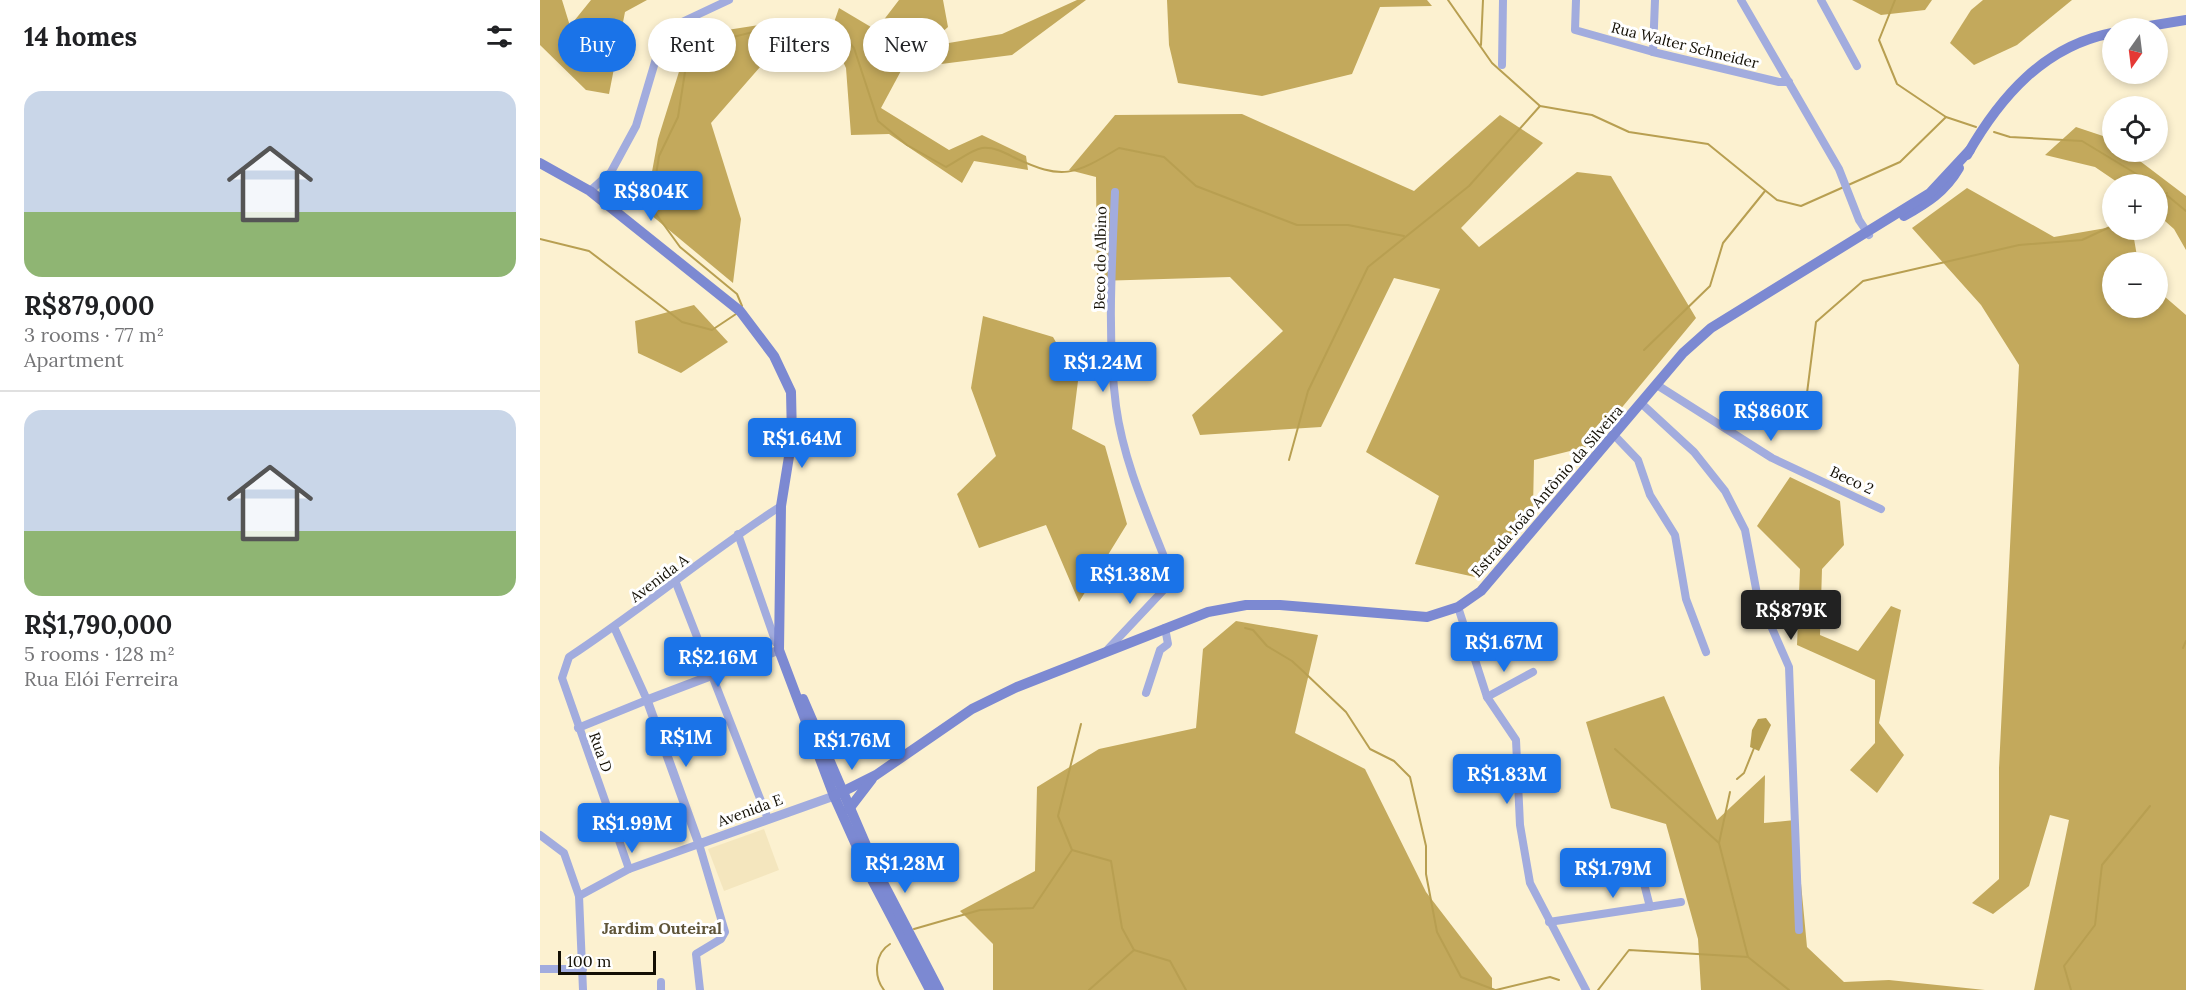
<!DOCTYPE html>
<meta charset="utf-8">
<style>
:root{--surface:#fff;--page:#f2f2f2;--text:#202124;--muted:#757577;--line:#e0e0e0;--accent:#1a73e8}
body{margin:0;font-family:Lora,serif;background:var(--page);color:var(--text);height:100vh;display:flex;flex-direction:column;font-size:22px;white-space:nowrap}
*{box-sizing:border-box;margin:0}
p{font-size:20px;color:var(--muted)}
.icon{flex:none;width:33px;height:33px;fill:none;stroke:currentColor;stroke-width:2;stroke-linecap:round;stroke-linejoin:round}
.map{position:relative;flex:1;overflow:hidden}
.sheet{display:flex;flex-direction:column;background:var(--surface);width:540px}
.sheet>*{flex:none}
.guide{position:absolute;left:18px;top:18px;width:570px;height:54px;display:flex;gap:12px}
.needle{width:39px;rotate:194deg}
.controls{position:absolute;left:1562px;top:18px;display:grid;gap:12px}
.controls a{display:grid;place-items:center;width:66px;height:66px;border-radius:50%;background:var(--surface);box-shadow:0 3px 9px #0003;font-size:30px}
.scale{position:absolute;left:18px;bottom:15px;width:98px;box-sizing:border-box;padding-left:6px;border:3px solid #130f04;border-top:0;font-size:16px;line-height:21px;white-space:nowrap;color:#130f04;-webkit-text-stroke:4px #fff;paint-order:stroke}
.price{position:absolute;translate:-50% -51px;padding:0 14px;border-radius:6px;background:var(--accent);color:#fff;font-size:20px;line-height:39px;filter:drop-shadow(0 2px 3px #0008)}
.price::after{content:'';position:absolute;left:50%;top:36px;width:18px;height:14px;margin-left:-9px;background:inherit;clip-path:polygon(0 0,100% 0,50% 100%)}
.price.selected{background:#222;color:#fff}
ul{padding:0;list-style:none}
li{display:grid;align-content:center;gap:12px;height:318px;padding:0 24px}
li+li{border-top:2px solid var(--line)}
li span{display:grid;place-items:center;height:186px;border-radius:18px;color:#555}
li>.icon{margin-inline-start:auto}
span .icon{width:108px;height:108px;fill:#fffc;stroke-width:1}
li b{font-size:26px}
h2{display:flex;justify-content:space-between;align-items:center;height:72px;padding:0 24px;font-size:26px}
.tag{padding:0 21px;border-radius:27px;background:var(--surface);box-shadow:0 3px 9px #0003;font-size:21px;line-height:54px}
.tag.selected{background:var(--accent);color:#fff}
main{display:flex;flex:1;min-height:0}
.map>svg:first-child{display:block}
</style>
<main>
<section class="sheet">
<h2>14 homes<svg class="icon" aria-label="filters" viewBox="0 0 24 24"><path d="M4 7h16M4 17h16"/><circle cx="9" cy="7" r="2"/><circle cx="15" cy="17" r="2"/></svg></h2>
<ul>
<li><span style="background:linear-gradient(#c9d6e8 65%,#8fb573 0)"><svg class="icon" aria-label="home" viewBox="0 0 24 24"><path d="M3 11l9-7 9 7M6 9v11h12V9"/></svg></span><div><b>R$879,000</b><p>3 rooms · 77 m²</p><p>Apartment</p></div></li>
<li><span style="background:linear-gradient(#c9d6e8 65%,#8fb573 0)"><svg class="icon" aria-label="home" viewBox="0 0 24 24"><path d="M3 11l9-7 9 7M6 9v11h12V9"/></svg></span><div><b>R$1,790,000</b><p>5 rooms · 128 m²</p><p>Rua Elói Ferreira</p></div></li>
</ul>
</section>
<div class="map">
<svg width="1646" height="990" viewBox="0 0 1646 990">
<rect width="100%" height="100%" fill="#fcf1d0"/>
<polygon fill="#f4e6be" points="224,829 239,870 184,891 168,849"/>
<g fill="#c3a95c">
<polygon points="0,0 22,0 30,26 51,0 107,0 85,12 69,94 46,90 0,45"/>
<polygon points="359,0 403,0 408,27 385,47 462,34 537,0 546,0 472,55 362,69 341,108 409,150 442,135 486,156 488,170 434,161 422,183 349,134 311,135 306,68 290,34 299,8 336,30"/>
<polygon points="627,0 887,0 892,6 840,7 812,74 722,96 638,83 629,45"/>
<polygon points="1312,0 1392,0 1385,10 1341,15"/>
<polygon points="1443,0 1532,0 1477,45 1434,65 1410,43 1431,10"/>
<polygon points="263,18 171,123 201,219 193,283 105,210 118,139 147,46 187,30"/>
<polygon points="702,114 874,191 960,115 1003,143 921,228 939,247 1037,172 1071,176 1156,318 1050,446 994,460 993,508 935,577 875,564 899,496 826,452 900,289 854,278 781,427 660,435 652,415 743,331 690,277 557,281 556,177 529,170 575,115"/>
<polygon points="1536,127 1572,139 1572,152 1588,152 1646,196 1646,250 1634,229 1617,214 1617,184 1580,184 1555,167 1505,155"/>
<polygon points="1427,188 1514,237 1572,227 1572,230 1586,230 1593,233 1598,262 1572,262 1572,308 1617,308 1617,290 1646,315 1646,990 1494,990 1529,820 1510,815 1489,886 1453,914 1432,903 1459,879 1459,768 1479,365 1441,305 1372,228"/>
<polygon points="154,305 188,342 141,373 98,353 95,321"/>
<polygon points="443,316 513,337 538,381 532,429 565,446 587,524 539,602 506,525 439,548 417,494 456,456 431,388"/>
<polygon points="1250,477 1300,501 1304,545 1282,569 1280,635 1318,651 1351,606 1361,610 1339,723 1364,755 1337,793 1310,770 1335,743 1335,680 1257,645 1260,569 1217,526"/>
<polygon points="696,621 778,635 755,733 825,769 886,892 952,978 952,990 453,990 453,944 420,911 495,871 497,787 559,749 656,728 663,649"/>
<polygon points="1124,696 1177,820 1225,775 1224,823 1255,820 1267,947 1304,982 1349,980 1445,990 1161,990 1158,939 1126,824 1071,808 1046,722"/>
</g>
<polygon fill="#b89f51" points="1226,718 1231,725 1219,751 1210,747 1212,730 1218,719"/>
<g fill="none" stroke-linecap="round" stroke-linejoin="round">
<g stroke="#b89f51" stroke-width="2">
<polyline points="908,0 952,63 1000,106 1052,115 1089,132 1168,144 1237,200 1261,206 1360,162 1406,117"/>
<polyline points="1355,0 1339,40 1357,84 1406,117 1436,127"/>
<polyline points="941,45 943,0"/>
<polyline points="1454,132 1470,137 1542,141 1613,184"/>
<polyline points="1617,187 1646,211"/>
<polyline points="1617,200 1627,193"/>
<polyline points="0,239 49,251 142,322 172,330 196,314"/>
<path d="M202 306 197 294 140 247 111 207 119 156 138 117 145 72 161 45 261 20 303 35 314 48 338 121 367 145 406 167C416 162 431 150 442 148 454 147 464 152 473 157 523 181 534 175 579 148L624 157 656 186 757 225H808L864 236"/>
<polyline points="1104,350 1170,286 1183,243 1225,191"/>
<polyline points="1271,428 1267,393 1276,322 1323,281 1479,245 1542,240 1572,226"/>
<polyline points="749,460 768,391 828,267 929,186 1000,106"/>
<polyline points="705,628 713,630 727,646 752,661 765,673 806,712 830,749 854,761 870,777 886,846 886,874 897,932 921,977 955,990"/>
<polyline points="1643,648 1646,641"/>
<polyline points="541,724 518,816 532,850 571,861 582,928 594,950 630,961 646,990"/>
<polyline points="1075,749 1179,843"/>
<polyline points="1197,779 1204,773 1214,748"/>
<polyline points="1190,792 1179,843 1208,957"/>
<polyline points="374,929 440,910 493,908 532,850"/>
<path d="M344 990C333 976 335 953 350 944"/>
<polyline points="549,990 594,950"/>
<polyline points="956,990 1010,977 1019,980"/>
<polyline points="1058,990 1089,950 1208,957 1249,990"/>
<polyline points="1531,990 1524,966 1555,925 1562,865 1610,806"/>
</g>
<g stroke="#a2acde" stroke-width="8">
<polyline points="1036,0 1035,30 1113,52 1239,82 1249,82"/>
<polyline points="1201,0 1299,169 1319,220 1329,235"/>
<polyline points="1281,0 1317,66"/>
<polyline points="1113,52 1115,0"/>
<polyline points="962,65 963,0"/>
<polyline points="50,191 71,172 96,126 118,52 142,22 189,0"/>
<polyline points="1117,385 1232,458 1341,509"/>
<polyline points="1102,404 1154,452 1185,491 1205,530 1217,594 1249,667 1259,930"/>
<polyline points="1075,436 1098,460 1110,495 1135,535 1146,599 1166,652"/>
<polyline points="198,534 236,643"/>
<polyline points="136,583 228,819"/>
<polyline points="918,607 947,697 976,740 980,825 990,883 1046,990"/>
<path d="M568 649 633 580C612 524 584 466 576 406 567 336 572 262 575 192"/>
<polyline points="606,693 620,650 628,644 625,628"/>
<polyline points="947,697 993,672"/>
<polyline points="38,728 107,700 74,627"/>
<polyline points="0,835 24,853 39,896 43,990"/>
<polyline points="1097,856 1110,907"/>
<path d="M89 869 22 678 29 657C102 609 168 553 241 506"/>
<polyline points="39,896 89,869 159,844 185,932 181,939 156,954 160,990"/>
<polyline points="1009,922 1141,902"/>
<polyline points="0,969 43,969"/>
<polyline points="121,982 121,990"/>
</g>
<polyline stroke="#a2acde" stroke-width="9" points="239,650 107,700 159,844 294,796"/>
<g stroke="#7c89d2" stroke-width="10">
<polyline points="1597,28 1646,20"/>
<path d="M1427 155C1460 97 1504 46 1572 33"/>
<polyline points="0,163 50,191 200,311 234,356 251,392 252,438 241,506 239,650 294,796 330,876 390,990"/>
<path d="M1364 216C1387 203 1405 192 1419 168"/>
<polyline points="263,699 338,873 399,990"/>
<polyline points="294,796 336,775 432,709 477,687 668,612 706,605 740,605 887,617 918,607 941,591 1143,353 1171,328 1390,193 1430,150"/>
<polyline points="309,809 332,779"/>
</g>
</g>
<g text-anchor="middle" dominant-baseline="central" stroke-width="6" stroke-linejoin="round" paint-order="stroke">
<g font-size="15" fill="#130f04" stroke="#fff">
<text transform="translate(1145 45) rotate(14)">Rua Walter Schneider</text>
<text transform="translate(560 258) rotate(-89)">Beco do Albino</text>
<text transform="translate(1312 480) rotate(25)">Beco 2</text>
<text transform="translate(1007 491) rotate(-49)">Estrada João Antônio da Silveira</text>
<text transform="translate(119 578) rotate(-37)">Avenida A</text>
<text transform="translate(61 752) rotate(70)">Rua D</text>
<text transform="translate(210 810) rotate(-20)">Avenida E</text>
</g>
<g font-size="16" font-weight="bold" fill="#5f5539" stroke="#fff">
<text x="122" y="928">Jardim Outeiral</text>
</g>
</g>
</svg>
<div class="controls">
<a><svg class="needle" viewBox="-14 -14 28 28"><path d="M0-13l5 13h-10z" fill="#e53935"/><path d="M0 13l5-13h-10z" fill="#757577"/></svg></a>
<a><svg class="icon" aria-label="locate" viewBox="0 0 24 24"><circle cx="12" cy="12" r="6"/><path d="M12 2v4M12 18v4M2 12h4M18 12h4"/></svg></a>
<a>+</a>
<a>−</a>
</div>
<div class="scale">100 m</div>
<b class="price" style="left:111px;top:222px">R$804K</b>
<b class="price" style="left:563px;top:393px">R$1.24M</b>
<b class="price" style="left:1231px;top:442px">R$860K</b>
<b class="price" style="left:262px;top:469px">R$1.64M</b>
<b class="price" style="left:590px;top:605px">R$1.38M</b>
<b class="price selected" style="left:1251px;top:641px">R$879K</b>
<b class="price" style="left:964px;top:673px">R$1.67M</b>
<b class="price" style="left:178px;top:688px">R$2.16M</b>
<b class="price" style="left:146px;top:768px">R$1M</b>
<b class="price" style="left:312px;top:771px">R$1.76M</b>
<b class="price" style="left:967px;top:805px">R$1.83M</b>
<b class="price" style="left:92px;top:854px">R$1.99M</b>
<b class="price" style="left:365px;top:894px">R$1.28M</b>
<b class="price" style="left:1073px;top:899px">R$1.79M</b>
<div class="guide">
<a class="tag selected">Buy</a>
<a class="tag">Rent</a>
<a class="tag">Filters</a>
<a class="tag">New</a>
</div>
</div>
</main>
